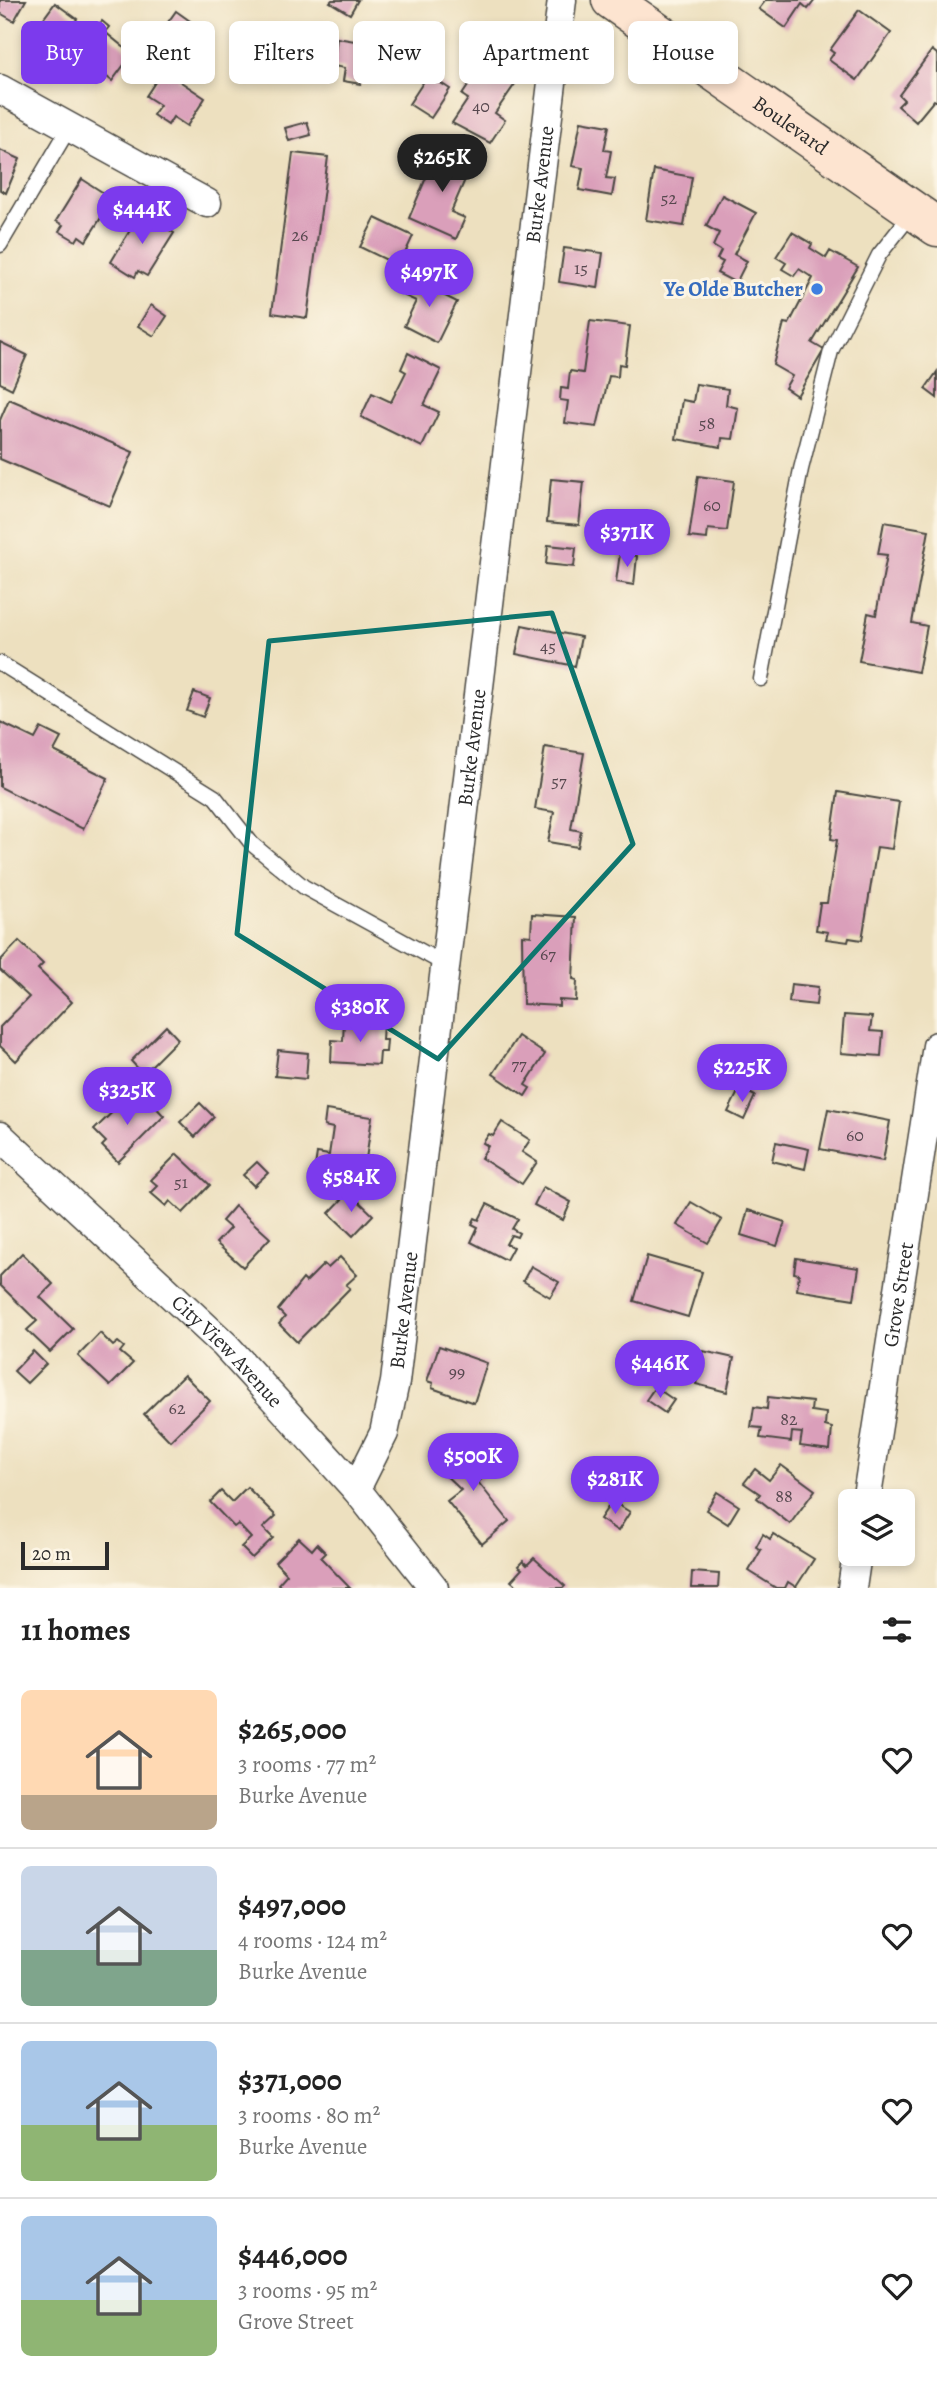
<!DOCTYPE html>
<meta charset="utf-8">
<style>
:root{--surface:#fff;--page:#f2f2f2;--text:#222;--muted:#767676;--line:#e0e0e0;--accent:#7c3aed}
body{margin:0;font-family:Alegreya,serif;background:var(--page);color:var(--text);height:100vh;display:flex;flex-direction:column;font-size:26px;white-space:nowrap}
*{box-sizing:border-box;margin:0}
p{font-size:23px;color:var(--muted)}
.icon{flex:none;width:38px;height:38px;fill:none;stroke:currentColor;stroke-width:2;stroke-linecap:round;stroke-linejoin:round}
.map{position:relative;height:1588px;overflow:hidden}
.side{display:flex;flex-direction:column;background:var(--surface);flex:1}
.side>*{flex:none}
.guide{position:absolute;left:21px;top:21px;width:896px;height:63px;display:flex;gap:14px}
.tools{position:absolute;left:838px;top:1489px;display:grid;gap:14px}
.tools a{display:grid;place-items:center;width:77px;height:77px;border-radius:10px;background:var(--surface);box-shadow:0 4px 10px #0003;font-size:35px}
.scale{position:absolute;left:21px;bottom:18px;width:88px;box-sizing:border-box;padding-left:7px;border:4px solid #2b2b2b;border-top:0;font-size:19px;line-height:24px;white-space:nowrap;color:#2b2b2b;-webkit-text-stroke:5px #fcf5e5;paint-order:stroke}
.price{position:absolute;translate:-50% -60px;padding:0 16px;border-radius:24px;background:var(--accent);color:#fff;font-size:23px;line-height:46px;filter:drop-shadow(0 2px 4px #0008)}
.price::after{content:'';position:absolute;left:50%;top:42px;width:21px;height:16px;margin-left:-10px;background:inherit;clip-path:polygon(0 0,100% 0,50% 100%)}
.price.current{background:#222;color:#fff}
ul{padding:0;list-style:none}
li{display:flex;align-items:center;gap:21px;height:175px;padding:0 21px}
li+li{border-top:2px solid var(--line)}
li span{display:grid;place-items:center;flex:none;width:196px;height:140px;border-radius:10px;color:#555}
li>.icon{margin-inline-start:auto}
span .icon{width:84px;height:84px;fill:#fffc;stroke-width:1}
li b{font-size:30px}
h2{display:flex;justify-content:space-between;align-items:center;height:84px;padding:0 21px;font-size:30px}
.chip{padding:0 24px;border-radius:10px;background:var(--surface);box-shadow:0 4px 10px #0003;font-size:24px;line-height:63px}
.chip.current{background:var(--accent);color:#fff}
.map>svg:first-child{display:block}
</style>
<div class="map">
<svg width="937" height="1588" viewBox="0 0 937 1588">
<rect width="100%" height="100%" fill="#fcf5e5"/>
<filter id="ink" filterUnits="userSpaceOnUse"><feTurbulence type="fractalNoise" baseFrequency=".0143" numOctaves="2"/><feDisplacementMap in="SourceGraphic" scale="14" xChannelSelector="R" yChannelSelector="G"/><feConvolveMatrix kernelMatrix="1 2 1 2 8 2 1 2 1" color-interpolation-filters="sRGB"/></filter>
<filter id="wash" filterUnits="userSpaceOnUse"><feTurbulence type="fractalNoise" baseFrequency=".00686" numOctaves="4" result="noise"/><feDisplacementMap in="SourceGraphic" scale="28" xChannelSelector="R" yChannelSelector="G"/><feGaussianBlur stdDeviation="1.57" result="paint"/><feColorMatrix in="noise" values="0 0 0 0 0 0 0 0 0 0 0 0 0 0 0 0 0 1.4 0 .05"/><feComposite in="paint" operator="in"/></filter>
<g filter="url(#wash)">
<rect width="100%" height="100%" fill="#ede0bf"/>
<g id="blocks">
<g fill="#da9fba">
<polygon points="0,0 26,0 14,21 0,13"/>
<polygon points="332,0 358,0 350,14 330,2"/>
<polygon points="766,0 815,0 808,9 802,4 786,28 759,9"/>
<polygon points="55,3 77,19 63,39 59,35 55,40 41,29 44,25 41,22"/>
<polygon points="859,10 891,33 857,80 829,60 834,53 830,50"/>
<polygon points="176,11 190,21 176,42 161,32"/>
<polygon points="102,21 109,27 105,32 132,54 112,81 102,73 96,81 81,69 86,63 76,54"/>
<polygon points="337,38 367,43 361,84 343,81 345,68 333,66"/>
<polygon points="932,50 937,54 937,102 934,100 916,122 898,106 904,100 899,95"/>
<polygon points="171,58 186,67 178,80 205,98 187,126 173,117 168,125 153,115 160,105 146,96"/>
<polygon points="488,66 515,84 495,113 505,120 490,143 452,123 468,99 462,95 472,80 477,84"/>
<polygon points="428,75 450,89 431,118 409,104"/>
<polygon points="581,121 609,126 604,150 611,151 606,178 615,179 612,196 579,190 583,168 572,166"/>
<polygon points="307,122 311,135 289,141 285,128"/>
<polygon points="439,147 473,161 451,212 465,218 456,239 409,218"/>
<polygon points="0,150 20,159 6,193 0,190"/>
<polygon points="293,153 328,157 307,318 272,313"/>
<polygon points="654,170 692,177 684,226 646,220"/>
<polygon points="82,179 113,199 86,241 79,236 76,241 59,231 63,225 56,221"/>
<polygon points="722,195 756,213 734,254 747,261 736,283 717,273 723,262 717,259 721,251 713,246 719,233 706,226"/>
<polygon points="141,212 174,233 147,276 138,271 135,277 111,262"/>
<polygon points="375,218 413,236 399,266 360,247"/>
<polygon points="792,232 812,244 810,248 826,258 830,251 858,267 812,343 824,350 797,396 785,388 792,376 773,365 784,323 789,324 813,278 799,269 794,276 782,269 786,263 776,257"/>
<polygon points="564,248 603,253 598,288 559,282"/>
<polygon points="414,276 424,282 426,277 440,285 437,292 457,302 437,343 404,326 416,301 405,296"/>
<polygon points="151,305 167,316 154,336 138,326"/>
<polygon points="590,321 630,326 625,365 619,364 618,377 609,376 597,427 565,423 568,401 560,400 561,388 568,389 570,371 583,373"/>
<polygon points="0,342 27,355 12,389 0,383"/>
<polygon points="408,353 441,370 424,405 439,412 422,447 361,417 372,393 391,402 406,372 401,369"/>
<polygon points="937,372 937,398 925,389"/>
<polygon points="696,384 728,389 726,405 738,408 733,439 722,438 721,447 676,439 682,400 693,402"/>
<polygon points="9,399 133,452 110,506 0,459 0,420"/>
<polygon points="698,476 734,481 727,531 708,529 707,539 689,537"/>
<polygon points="551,479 584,482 579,525 547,522"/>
<polygon points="884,522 929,530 912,623 927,626 918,672 859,661 868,613 876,615 887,555 878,554"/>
<polygon points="548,545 576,548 574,567 546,564"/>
<polygon points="620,553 637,556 634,585 616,582"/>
<polygon points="522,625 581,637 575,666 516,654"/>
<polygon points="194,692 210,698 203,717 187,711"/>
<polygon points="0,722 35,739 41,728 61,738 54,751 108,778 83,829 0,787"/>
<polygon points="545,747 584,753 571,829 581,831 578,847 548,842 554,812 535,809"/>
<polygon points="838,792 899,802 892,849 877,847 862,940 849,938 848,942 826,939 828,932 816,930 820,903 827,903 837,840 831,839"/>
<polygon points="532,914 576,917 573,979 577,980 576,1001 559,1000 559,1006 523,1004 522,935 531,936"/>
<polygon points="19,941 43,964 38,969 72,1002 16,1061 0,1046 0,1027 29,997 0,970 0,961"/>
<polygon points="791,984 818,987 816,1005 789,1002"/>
<polygon points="844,1015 872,1017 870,1031 883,1032 881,1056 841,1053"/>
<polygon points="344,1020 383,1023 382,1040 387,1040 386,1052 380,1052 379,1065 331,1062 332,1040 343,1041"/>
<polygon points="166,1026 178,1039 143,1074 131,1061"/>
<polygon points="518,1036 545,1054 525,1085 530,1088 525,1096 493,1074"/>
<polygon points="278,1050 308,1053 306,1079 275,1076"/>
<polygon points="740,1088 755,1096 744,1120 728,1112"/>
<polygon points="130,1095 143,1108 150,1101 164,1116 118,1162 102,1146 106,1142 94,1130"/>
<polygon points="200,1103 214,1117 195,1137 180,1122"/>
<polygon points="828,1109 890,1121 883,1161 820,1149"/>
<polygon points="326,1110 372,1117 363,1180 314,1173 317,1153 329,1155 333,1128 324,1126"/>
<polygon points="502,1122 530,1140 522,1152 537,1162 522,1184 481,1158 488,1146 483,1143 489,1134 493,1136"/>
<polygon points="776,1142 809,1149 805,1169 772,1161"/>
<polygon points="177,1154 210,1185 183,1213 170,1201 166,1206 151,1193 158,1186 151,1180"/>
<polygon points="257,1162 268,1173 254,1186 243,1175"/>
<polygon points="543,1187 571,1202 563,1220 534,1205"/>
<polygon points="349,1192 373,1215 353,1236 329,1213"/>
<polygon points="691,1202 722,1220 708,1243 677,1225"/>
<polygon points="487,1204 518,1219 512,1229 519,1233 517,1237 511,1235 506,1244 513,1247 506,1260 471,1242 478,1227 472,1224 475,1218 479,1220"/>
<polygon points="235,1206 270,1238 243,1267 216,1243 230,1228 222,1221"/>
<polygon points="748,1210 785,1222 777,1246 741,1235"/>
<polygon points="22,1253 53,1284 40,1297 73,1329 50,1352 27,1330 37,1321 0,1285 0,1276"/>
<polygon points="647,1256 702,1272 688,1317 634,1301"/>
<polygon points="340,1257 357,1275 346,1285 350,1288 297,1342 279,1324 285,1317 278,1310 303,1279 306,1282 324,1264 328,1268"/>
<polygon points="796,1258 859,1268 854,1299 797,1290 799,1274 794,1273"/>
<polygon points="531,1266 559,1282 550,1297 523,1281"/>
<polygon points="100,1333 113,1346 118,1342 124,1347 120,1352 133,1363 110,1386 78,1356"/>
<polygon points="439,1346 487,1363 474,1403 432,1388 433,1383 427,1381"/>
<polygon points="33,1351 46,1364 27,1383 14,1371"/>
<polygon points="703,1351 734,1358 727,1392 696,1384"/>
<polygon points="184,1375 210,1401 170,1441 144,1414"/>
<polygon points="655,1387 674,1400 665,1413 646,1400"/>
<polygon points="768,1397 812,1402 811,1411 826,1413 825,1426 832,1428 830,1450 800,1446 802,1433 792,1432 791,1442 760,1438 762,1428 751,1427 754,1407 767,1409"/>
<polygon points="469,1442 492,1470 478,1482 509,1521 482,1544 447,1501 461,1490 438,1468"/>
<polygon points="781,1465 815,1490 790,1524 757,1498 760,1494 744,1483 755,1469 769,1480"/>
<polygon points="247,1487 276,1516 263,1528 273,1538 252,1558 241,1547 251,1538 238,1524 234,1527 210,1502 221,1491 232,1502"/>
<polygon points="717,1492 739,1506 728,1524 706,1510"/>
<polygon points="612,1501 630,1512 618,1531 600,1519"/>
<polygon points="763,1534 770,1539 773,1534 814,1559 796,1587 788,1582 785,1588 776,1588 749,1571 761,1550 756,1547"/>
<polygon points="299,1538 312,1550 317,1544 326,1553 321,1558 350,1588 282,1588 278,1584 287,1574 275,1562"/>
<polygon points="534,1558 565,1586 563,1588 513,1588 516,1585 511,1581 522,1569 518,1566 523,1561 527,1565"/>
<polygon points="692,1572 719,1574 718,1588 691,1588"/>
</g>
</g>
</g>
<g filter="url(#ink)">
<use href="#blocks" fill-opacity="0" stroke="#484641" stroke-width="2"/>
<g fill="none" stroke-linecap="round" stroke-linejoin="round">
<defs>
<g id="lane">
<polyline points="0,245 69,128"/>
<polyline points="0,663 215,797 252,844 304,887 448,966"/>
<polyline points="761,679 801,469 831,351 879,255 913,212"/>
</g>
<g id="street">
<polyline points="0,89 207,203"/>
<path id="s1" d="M0 1136 225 1345 356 1489 434 1588"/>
<path id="s2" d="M356 1489 384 1433 395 1382 562 0"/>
<path id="s3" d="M866 1502 937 1046"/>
<polyline points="852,1588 857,1554"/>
</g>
<g id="secondary">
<path id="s4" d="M611 0 937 227"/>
</g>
</defs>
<use href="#lane" stroke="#484641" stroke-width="17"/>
<use href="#street" stroke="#484641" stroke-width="31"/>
<use href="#secondary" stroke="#484641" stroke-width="41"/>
<use href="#lane" stroke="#fff" stroke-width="14"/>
<use href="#street" stroke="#fff" stroke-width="28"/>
<use href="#secondary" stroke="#fde4d0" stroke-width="38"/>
</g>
</g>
<path fill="none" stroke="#0f766e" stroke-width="5" stroke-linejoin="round" d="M552 613 633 844 438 1059 237 934 269 641Z"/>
<circle fill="#3f7fe0" stroke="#fcf5e5" stroke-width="2.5" cx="817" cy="289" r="7"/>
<g text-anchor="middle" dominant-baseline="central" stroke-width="6" stroke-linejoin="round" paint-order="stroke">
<g font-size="18" fill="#57484f">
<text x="481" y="106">40</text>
<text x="669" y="198">52</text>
<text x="300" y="235">26</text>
<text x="581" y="268">15</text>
<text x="707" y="423">58</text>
<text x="712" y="505">60</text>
<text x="548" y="646">45</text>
<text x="559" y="781">57</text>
<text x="548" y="954">67</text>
<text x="519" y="1064">77</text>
<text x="855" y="1135">60</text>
<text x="181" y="1182">51</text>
<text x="457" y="1372">99</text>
<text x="177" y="1408">62</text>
<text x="789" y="1419">82</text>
<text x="784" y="1496">88</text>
</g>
<g font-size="21" fill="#2b2b2b" stroke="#fcf5e5">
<text stroke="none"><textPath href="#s4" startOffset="219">Boulevard</textPath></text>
<text stroke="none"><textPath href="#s2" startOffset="1321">Burke Avenue</textPath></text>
<text stroke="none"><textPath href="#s2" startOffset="754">Burke Avenue</textPath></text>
<text stroke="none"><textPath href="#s3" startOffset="210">Grove Street</textPath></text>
<text stroke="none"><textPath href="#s2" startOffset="187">Burke Avenue</textPath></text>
<text stroke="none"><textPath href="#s1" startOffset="313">City View Avenue</textPath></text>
</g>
<g font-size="21" font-weight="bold" fill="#366cbe" stroke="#fcf5e5" text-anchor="end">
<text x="803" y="289">Ye Olde Butcher</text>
</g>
</g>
</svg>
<div class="tools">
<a><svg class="icon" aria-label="layers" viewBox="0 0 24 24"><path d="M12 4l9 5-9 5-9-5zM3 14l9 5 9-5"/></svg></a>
</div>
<div class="scale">20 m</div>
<b class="price current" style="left:442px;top:194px">$265K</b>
<b class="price" style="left:142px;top:246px">$444K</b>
<b class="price" style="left:429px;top:309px">$497K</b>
<b class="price" style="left:627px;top:569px">$371K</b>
<b class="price" style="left:360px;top:1044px">$380K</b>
<b class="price" style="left:742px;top:1104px">$225K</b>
<b class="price" style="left:127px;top:1127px">$325K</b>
<b class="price" style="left:351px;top:1214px">$584K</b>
<b class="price" style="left:660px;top:1400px">$446K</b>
<b class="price" style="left:473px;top:1493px">$500K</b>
<b class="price" style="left:615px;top:1516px">$281K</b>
<div class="guide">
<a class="chip current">Buy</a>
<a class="chip">Rent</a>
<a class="chip">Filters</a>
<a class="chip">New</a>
<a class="chip">Apartment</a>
<a class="chip">House</a>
</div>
</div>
<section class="side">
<h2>11 homes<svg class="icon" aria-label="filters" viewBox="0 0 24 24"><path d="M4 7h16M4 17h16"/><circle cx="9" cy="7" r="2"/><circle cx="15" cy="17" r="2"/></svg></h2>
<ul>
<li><span style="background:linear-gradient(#ffd9b3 75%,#b9a48a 0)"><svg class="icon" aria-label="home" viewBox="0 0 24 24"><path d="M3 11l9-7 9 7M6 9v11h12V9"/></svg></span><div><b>$265,000</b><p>3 rooms · 77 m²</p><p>Burke Avenue</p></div><svg class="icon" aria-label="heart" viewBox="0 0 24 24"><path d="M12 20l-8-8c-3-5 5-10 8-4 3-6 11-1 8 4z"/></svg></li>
<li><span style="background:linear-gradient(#c9d6e8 60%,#7fa58c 0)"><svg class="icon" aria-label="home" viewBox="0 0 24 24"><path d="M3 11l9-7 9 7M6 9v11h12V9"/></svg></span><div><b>$497,000</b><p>4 rooms · 124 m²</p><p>Burke Avenue</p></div><svg class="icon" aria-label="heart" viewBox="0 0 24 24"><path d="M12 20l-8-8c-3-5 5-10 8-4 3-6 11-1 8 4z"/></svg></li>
<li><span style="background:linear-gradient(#a9c7e8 60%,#8fb573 0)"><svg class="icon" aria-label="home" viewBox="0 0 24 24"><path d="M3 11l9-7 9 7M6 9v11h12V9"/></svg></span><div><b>$371,000</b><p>3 rooms · 80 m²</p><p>Burke Avenue</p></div><svg class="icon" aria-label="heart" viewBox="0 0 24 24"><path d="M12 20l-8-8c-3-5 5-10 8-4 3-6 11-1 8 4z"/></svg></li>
<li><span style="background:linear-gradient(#a9c7e8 60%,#8fb573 0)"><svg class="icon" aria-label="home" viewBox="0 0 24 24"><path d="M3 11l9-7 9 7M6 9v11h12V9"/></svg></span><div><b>$446,000</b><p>3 rooms · 95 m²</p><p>Grove Street</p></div><svg class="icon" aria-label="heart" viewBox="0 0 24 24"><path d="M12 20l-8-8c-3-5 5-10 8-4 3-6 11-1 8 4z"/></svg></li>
</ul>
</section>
